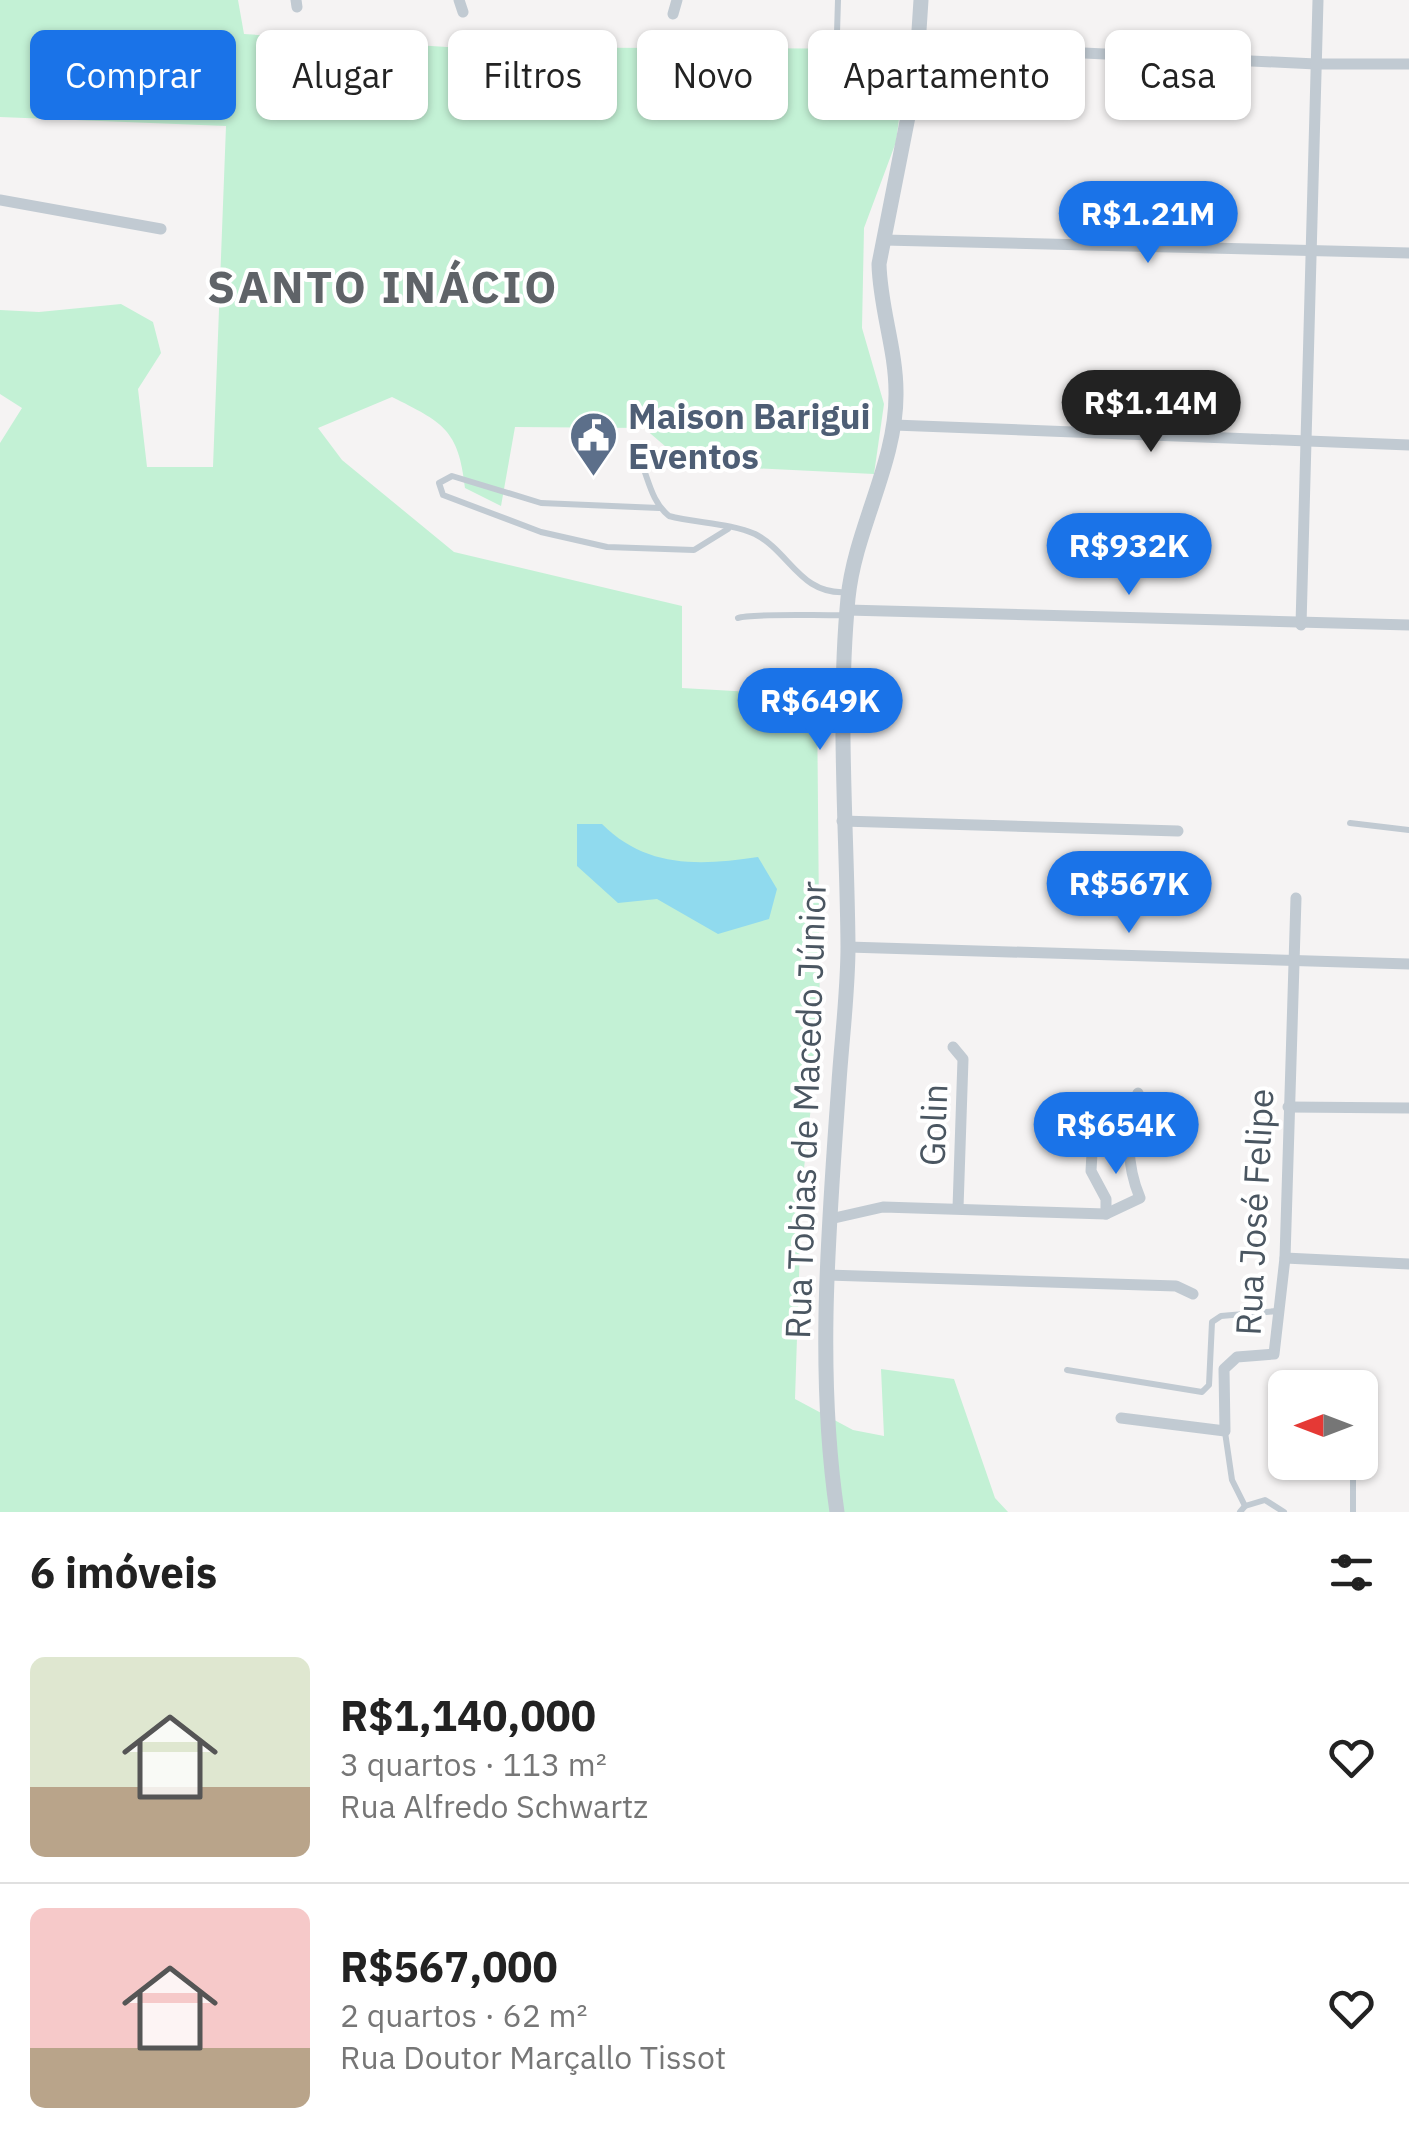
<!DOCTYPE html>
<html lang="pt">
<meta charset="utf-8">
<style>
:root{--surface:#fff;--page:#f2f2f2;--text:#222;--muted:#767676;--line:#e0e0e0;--accent:#1a73e8}
body{margin:0;font-family:"IBM Plex Sans",sans-serif;background:var(--page);color:var(--text);height:100vh;display:flex;flex-direction:column;font-size:38px;white-space:nowrap}
*{box-sizing:border-box;margin:0}
p{font-size:32px;color:var(--muted)}
.icon{flex:none;width:55px;height:55px;fill:none;stroke:currentColor;stroke-width:2;stroke-linecap:round;stroke-linejoin:round}
.map{position:relative;height:1512px;overflow:hidden}
.details{display:flex;flex-direction:column;background:var(--surface);flex:1}
.details>*{flex:none}
.guide{position:absolute;left:30px;top:30px;width:1350px;height:90px;display:flex;gap:20px}
.needle{width:65px;rotate:270deg}
.controls{position:absolute;left:1268px;top:1370px;display:grid;gap:20px}
.controls a{display:grid;place-items:center;width:110px;height:110px;border-radius:15px;background:var(--surface);box-shadow:0 2px 8px #0004;font-size:50px}
.price{position:absolute;translate:-50% -85px;padding:0 22px;border-radius:35px;background:var(--accent);color:#fff;font-size:32px;line-height:65px;filter:drop-shadow(0 2px 5px #0008)}
.price::after{content:'';position:absolute;left:50%;top:60px;width:30px;height:22px;margin-left:-15px;background:inherit;clip-path:polygon(0 0,100% 0,50% 100%)}
.price.on{background:#222;color:#fff}
ul{padding:0;list-style:none}
li{display:flex;align-items:center;gap:30px;height:250px;padding:0 30px}
li+li{border-top:2px solid var(--line)}
li span{display:grid;place-items:center;flex:none;width:280px;height:200px;border-radius:15px;color:#555}
li>.icon{margin-inline-start:auto}
span .icon{width:120px;height:120px;fill:#fffc;stroke-width:1}
li b{font-size:42px}
h2{display:flex;justify-content:space-between;align-items:center;height:120px;padding:0 30px;font-size:42px}
.chip{padding:0 35px;border-radius:15px;background:var(--surface);box-shadow:0 2px 8px #0004;font-size:35px;line-height:90px}
.chip.on{background:var(--accent);color:#fff}
.map>svg:first-child{display:block}
</style>
<div class="map">
<svg width="1409" height="1512" viewBox="0 0 1409 1512">
<rect width="100%" height="100%" fill="#f5f3f3"/>
<path fill="#c3f1d5" d="M0 0H238L244 34 447 47 908 49 896 142 864 228 862 328 884 404 874 474 687 465 644 428 515 427 501 506 465 488C459 429 442 422 392 397L318 428 342 460 454 552 682 606V688L817 696 820 1027 802 1186 795 1399 853 1430 884 1436 881 1369 954 1379 995 1498 1008 1512H0V443L22 408 0 394V310L39 312 121 304 153 322 161 353 138 389 147 467H213L226 126 0 117Z"/>
<path fill="#90daee" d="M577 824H602C646 868 699 866 758 857L777 889 769 919 718 934 657 899 618 903 577 866Z"/>
<g fill="none" stroke-linecap="round" stroke-linejoin="round">
<g stroke="#c1cad2" stroke-width="6">
<polyline points="837,33 838,0"/>
<path d="M631 445C649 467 646 497 669 516 695 523 731 523 755 534 790 552 800 595 846 592"/>
<polyline points="659,508 541,503 452,476 439,483 443,495 541,532 607,547 694,550 728,529"/>
<path d="M738 618C750 613 825 616 846 615"/>
<polyline points="1350,823 1409,830"/>
<polyline points="1067,1370 1202,1392 1209,1385 1212,1322 1221,1316 1277,1311"/>
<polyline points="1225,1432 1232,1480 1245,1506"/>
<polyline points="1240,1512 1245,1506 1265,1500 1284,1512"/>
<polyline points="1353,1512 1353,1462"/>
</g>
<g stroke="#c1cad2" stroke-width="11">
<polyline points="296,0 297,7"/>
<polyline points="459,0 463,12"/>
<polyline points="673,14 677,0"/>
<polyline points="918,45 1316,64 1409,64"/>
<polyline points="0,200 161,229"/>
<polyline points="884,240 1409,253"/>
<polyline points="894,425 1409,445"/>
<polyline points="847,610 1409,625"/>
<polyline points="1301,625 1318,0"/>
<polyline points="842,821 1178,831"/>
<polyline points="848,947 1409,964"/>
<polyline points="953,1047 963,1059 958,1208"/>
<polyline points="1288,1107 1409,1108"/>
<polyline points="1093,1135 1091,1171 1106,1199 1106,1214"/>
<path d="M830 1219 883 1207 1106 1214 1140 1198C1127 1167 1124 1125 1138 1093"/>
<polyline points="1285,1258 1409,1264"/>
<polyline points="827,1275 1176,1286 1193,1294"/>
<polyline points="1121,1418 1225,1431 1224,1369 1237,1357 1274,1354 1285,1258 1296,898"/>
</g>
<path stroke="#c1cad2" stroke-width="15" d="M837 1512C816 1369 829 1225 839 1082 842 1037 848 991 848 946 847 829 837 714 848 598 855 528 897 463 896 392 896 349 880 308 879 264L916 76 921 0"/>
</g>
<defs>
<symbol id="civic-pin" viewBox="-11 -11 22 30"><path d="M0 17L-7.5 6A9.5 9.5 0 1 1 7.5 6Z" fill="#5c6f8a" stroke="#fff"/><path d="M-.6-6.5H3V-4.5H.6V-3L4-1V1h2V6H-6V1h2V-1L-.6-3ZM-1.2 2.5V6h2.4V2.5Z" fill="#fff"/></symbol>
</defs>
<g fill-rule="evenodd">
<use href="#civic-pin" x="566" y="408" width="55" height="75"/>
</g>
<g text-anchor="middle" dominant-baseline="central" stroke-width="8" stroke-linejoin="round" paint-order="stroke">
<g font-size="35" font-weight="bold" fill="#4e5e75" stroke="#fff" text-anchor="start">
<text x="628" y="416">Maison Barigui<tspan x="628" dy="40">Eventos</tspan></text>
</g>
<g font-size="35" fill="#4a5661" stroke="#fff">
<text transform="translate(805 1110) rotate(-88)">Rua Tobias de Macedo Júnior</text>
<text transform="translate(933 1125) rotate(-88)">Golin</text>
<text transform="translate(1254 1212) rotate(-87)">Rua José Felipe</text>
</g>
<g font-size="45" font-weight="bold" letter-spacing="2.5" fill="#5f6368" stroke="#fff">
<text x="383" y="286">SANTO INÁCIO</text>
</g>
</g>
</svg>
<div class="controls">
<a><svg class="needle" viewBox="-14 -14 28 28"><path d="M0-13l5 13h-10z" fill="#e53935"/><path d="M0 13l5-13h-10z" fill="#767676"/></svg></a>
</div>
<b class="price" style="left:1148px;top:266px">R$1.21M</b>
<b class="price on" style="left:1151px;top:455px">R$1.14M</b>
<b class="price" style="left:1129px;top:598px">R$932K</b>
<b class="price" style="left:820px;top:753px">R$649K</b>
<b class="price" style="left:1129px;top:936px">R$567K</b>
<b class="price" style="left:1116px;top:1177px">R$654K</b>
<div class="guide">
<a class="chip on">Comprar</a>
<a class="chip">Alugar</a>
<a class="chip">Filtros</a>
<a class="chip">Novo</a>
<a class="chip">Apartamento</a>
<a class="chip">Casa</a>
</div>
</div>
<section class="details">
<h2>6 imóveis<svg class="icon" aria-label="filters" viewBox="0 0 24 24"><path d="M4 7h16M4 17h16"/><circle cx="9" cy="7" r="2"/><circle cx="15" cy="17" r="2"/></svg></h2>
<ul>
<li><span style="background:linear-gradient(#dfe7d0 65%,#b9a48a 0)"><svg class="icon" aria-label="home" viewBox="0 0 24 24"><path d="M3 11l9-7 9 7M6 9v11h12V9"/></svg></span><div><b>R$1,140,000</b><p>3 quartos · 113 m²</p><p>Rua Alfredo Schwartz</p></div><svg class="icon" aria-label="heart" viewBox="0 0 24 24"><path d="M12 20l-8-8c-3-5 5-10 8-4 3-6 11-1 8 4z"/></svg></li>
<li><span style="background:linear-gradient(#f6c9c9 70%,#b9a48a 0)"><svg class="icon" aria-label="home" viewBox="0 0 24 24"><path d="M3 11l9-7 9 7M6 9v11h12V9"/></svg></span><div><b>R$567,000</b><p>2 quartos · 62 m²</p><p>Rua Doutor Marçallo Tissot</p></div><svg class="icon" aria-label="heart" viewBox="0 0 24 24"><path d="M12 20l-8-8c-3-5 5-10 8-4 3-6 11-1 8 4z"/></svg></li>
</ul>
</section>
